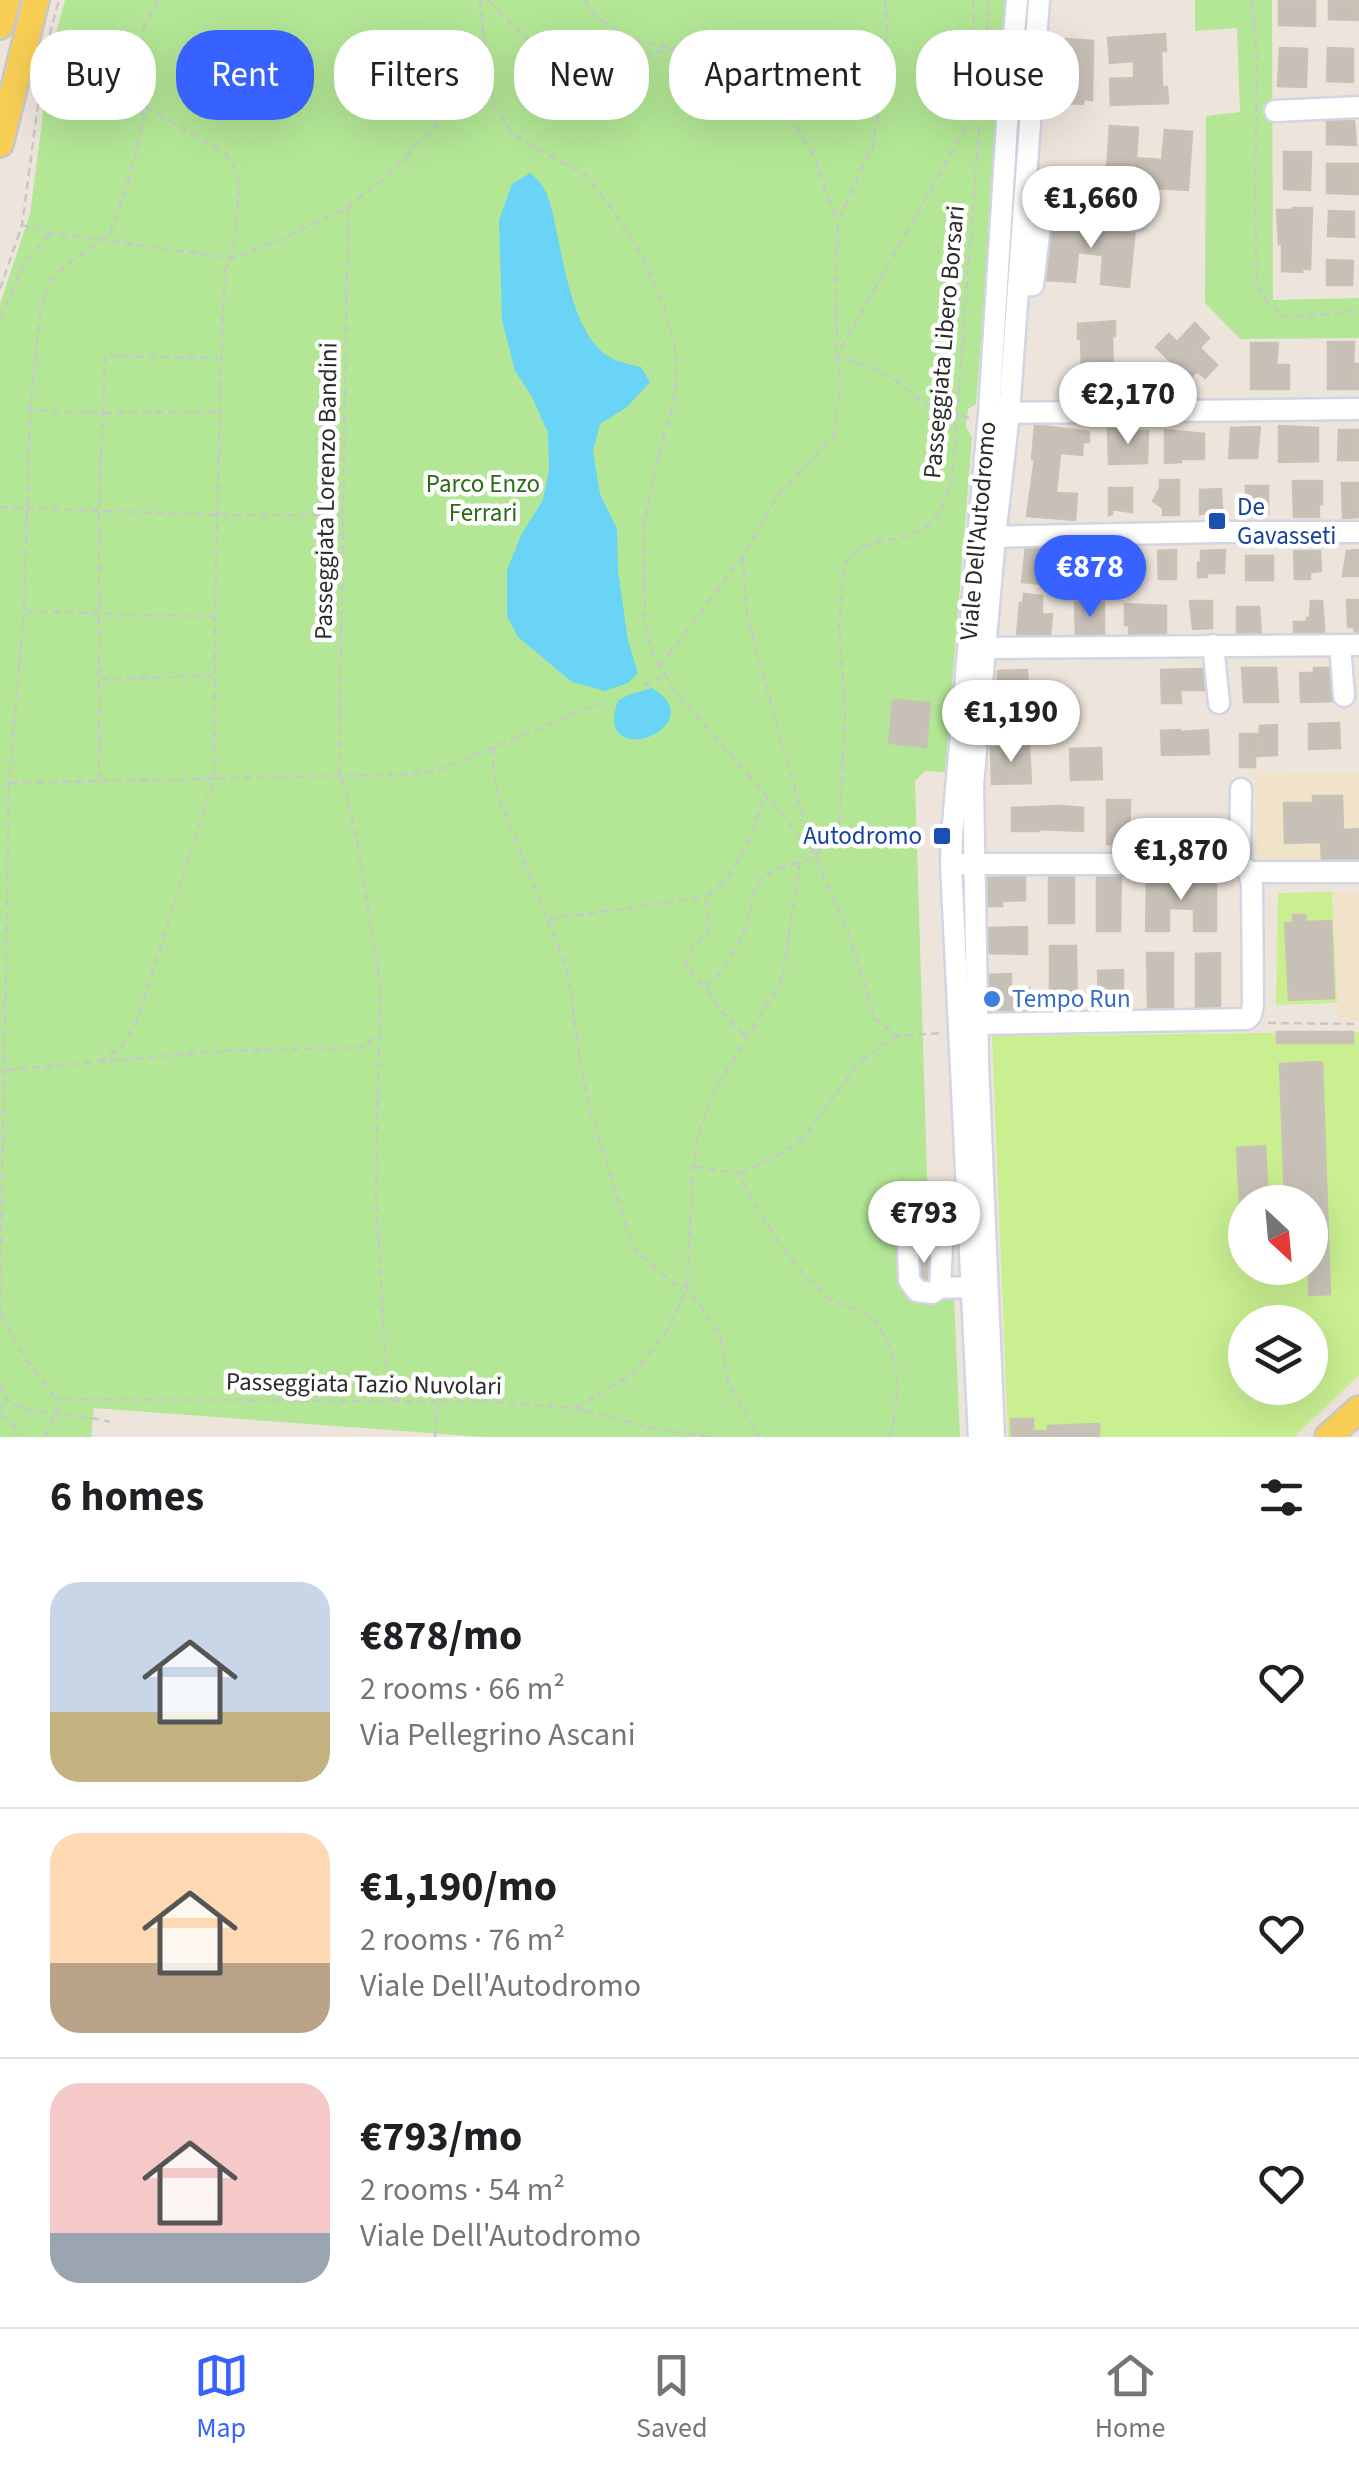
<!DOCTYPE html>
<meta charset="utf-8">
<style>
:root{--surface:#fff;--page:#f2f2f2;--text:#202124;--muted:#757577;--line:#e0e0e0;--accent:#3762ff}
body{margin:0;font-family:"Source Sans 3",sans-serif;background:var(--page);color:var(--text);height:100vh;display:flex;flex-direction:column;font-size:38px;white-space:nowrap}
*{box-sizing:border-box;margin:0}
p{font-size:32px;color:var(--muted)}
.icon{flex:none;width:55px;height:55px;fill:none;stroke:currentColor;stroke-width:2;stroke-linecap:round;stroke-linejoin:round}
.map{position:relative;height:1437px;overflow:hidden}
.drawer{display:flex;flex-direction:column;background:var(--surface);flex:1}
.drawer>*{flex:none}
.hud{position:absolute;left:30px;top:30px;width:1300px;height:90px;display:flex;gap:20px}
.needle{width:65px;rotate:154deg}
.fabs{position:absolute;left:1228px;top:1185px;display:grid;gap:20px}
.fabs a{display:grid;place-items:center;width:100px;height:100px;border-radius:50%;background:var(--surface);box-shadow:0 10px 40px #0002;font-size:50px}
.price{position:absolute;translate:-50% -85px;padding:0 22px;border-radius:35px;background:#fff;color:#222;font-size:32px;line-height:65px;filter:drop-shadow(0 2px 5px #0008)}
.price::after{content:'';position:absolute;left:50%;top:60px;width:30px;height:22px;margin-left:-15px;background:inherit;clip-path:polygon(0 0,100% 0,50% 100%)}
.price.current{background:var(--accent);color:#fff}
ul{padding:0;list-style:none}
li{display:flex;align-items:center;gap:30px;height:250px;padding:0 50px}
li+li{border-top:2px solid var(--line)}
li span{display:grid;place-items:center;flex:none;width:280px;height:200px;border-radius:30px;color:#555}
li>.icon{margin-inline-start:auto}
span .icon{width:120px;height:120px;fill:#fffc;stroke-width:1}
li b{font-size:42px}
h2{display:flex;justify-content:space-between;align-items:center;height:120px;padding:0 50px;font-size:42px}
.chip{padding:0 35px;border-radius:40px;background:var(--surface);box-shadow:0 10px 40px #0002;font-size:35px;line-height:90px}
.chip.current{background:var(--accent);color:#fff}
.tabs{display:flex;justify-content:space-around;align-items:center;height:140px;border-top:2px solid var(--line);background:var(--surface);font-size:28px;color:var(--muted)}
.tabs a{display:grid;justify-items:center;gap:5px}
.tabs .current{color:var(--accent)}
.map>svg:first-child{display:block}
</style>
<div class="map">
<svg width="1359" height="1437" viewBox="0 0 1359 1437">
<rect width="100%" height="100%" fill="#ede5dc"/>
<g fill="#f0e3ca">
<polygon points="1359,772 1359,864 1257,865 1254,773"/>
<polygon points="1332,892 1359,892 1359,1021 1338,1021"/>
</g>
<g fill="#b3e795">
<polygon points="65,0 1008,0 976,404 968,409 966,427 972,438 945,772 925,771 915,781 928,1207 951,1228 960,1437 484,1437 94,1408 91,1437 0,1437 0,304 30,214 51,52"/>
<polygon points="1195,0 1272,0 1273,300 1359,298 1359,338 1240,339 1205,303 1206,116 1240,112 1237,28 1195,31"/>
</g>
<g fill="#c9ef90" fill-rule="evenodd">
<polygon points="1332,892 1337,1003 1276,1005 1278,893"/>
<path d="M1359 1032V1375L1294 1437H1008L992 1036ZM1245 1202H1310V1268H1245ZM1245 1322H1310V1388H1245Z"/>
</g>
<g fill="#69d4f5">
<path d="M530 173C548 186 552 207 556 229 565 268 571 317 598 348 609 360 626 364 641 367L650 382 627 407 600 424 593 451 600 494 617 529 618 570 628 641 638 673 628 683 605 691 572 682 518 637 507 616V570L521 535 543 500 549 470 548 433 531 395 515 371 502 320 499 220 512 184Z"/>
<path d="M652 688C717 727 591 774 618 701L628 695Z"/>
</g>
<g fill="#c6c0b7" stroke="#c9c1b5" stroke-width="2.5">
<polygon points="1279,0 1315,0 1315,26 1279,25"/>
<polygon points="1329,0 1359,0 1359,20 1329,19"/>
<polygon points="1165,34 1166,51 1161,51 1162,87 1167,87 1168,103 1111,105 1110,79 1134,78 1134,61 1110,63 1108,38"/>
<polygon points="1066,39 1093,41 1092,100 1084,99 1083,104 1062,103"/>
<polygon points="1280,48 1307,49 1306,87 1278,86"/>
<polygon points="1328,48 1353,49 1353,82 1327,81"/>
<polygon points="1327,120 1354,121 1356,145 1327,144"/>
<polygon points="1110,126 1138,128 1136,158 1162,160 1165,130 1192,132 1188,190 1155,188 1155,185 1140,184 1140,187 1106,184"/>
<polygon points="1284,152 1311,152 1310,190 1284,189"/>
<polygon points="1327,164 1359,164 1359,194 1327,193"/>
<polygon points="1293,208 1312,208 1310,269 1302,269 1302,272 1282,271 1282,244 1279,244 1277,210 1293,210"/>
<polygon points="1329,211 1354,212 1354,237 1328,236"/>
<polygon points="1052,221 1135,229 1129,287 1101,284 1103,255 1078,252 1075,282 1046,280"/>
<polygon points="1327,260 1353,261 1352,285 1327,285"/>
<polygon points="1115,321 1115,336 1112,336 1113,375 1115,375 1116,388 1079,386 1079,373 1082,372 1081,339 1078,339 1078,324"/>
<polygon points="1195,323 1209,338 1193,355 1195,356 1201,349 1217,365 1205,378 1197,371 1179,389 1164,374 1180,358 1178,356 1172,363 1156,347 1169,334 1177,342"/>
<polygon points="1328,342 1354,342 1353,364 1359,364 1359,389 1328,389"/>
<polygon points="1251,343 1278,343 1276,365 1289,365 1289,389 1251,389"/>
<polygon points="1035,425 1089,432 1089,442 1083,442 1082,455 1060,453 1056,493 1077,494 1075,520 1027,516 1035,459 1032,459"/>
<polygon points="1279,426 1318,428 1318,461 1279,462"/>
<polygon points="1260,427 1257,458 1229,458 1231,428"/>
<polygon points="1108,429 1128,429 1128,432 1148,431 1147,463 1109,464"/>
<polygon points="1165,430 1204,434 1204,459 1181,459 1181,462 1165,463"/>
<polygon points="1339,430 1359,430 1359,460 1338,460"/>
<polygon points="1160,480 1179,480 1179,515 1163,515 1163,508 1153,501 1160,488"/>
<polygon points="1293,481 1322,481 1322,504 1319,504 1319,517 1294,517"/>
<polygon points="1342,483 1359,483 1359,517 1343,518"/>
<polygon points="1246,486 1268,486 1268,514 1246,515"/>
<polygon points="1109,488 1132,488 1132,512 1112,509 1112,514 1109,515"/>
<polygon points="1221,489 1222,511 1200,514 1200,490"/>
<polygon points="1026,546 1074,546 1074,568 1047,566 1045,584 1022,582"/>
<polygon points="1118,547 1136,547 1136,568 1114,568 1114,559 1118,558"/>
<polygon points="1176,550 1176,579 1159,579 1158,551"/>
<polygon points="1225,550 1224,573 1207,573 1207,577 1198,577 1198,563 1201,563 1201,551"/>
<polygon points="1359,550 1359,576 1343,576 1347,551"/>
<polygon points="1294,551 1320,551 1321,571 1310,572 1310,579 1295,579"/>
<rect x="1246" y="556" width="27" height="24"/>
<polygon points="1100,559 1114,559 1114,568 1118,568 1118,580 1100,580"/>
<polygon points="1024,594 1042,596 1042,615 1052,614 1050,637 1017,635 1020,603 1023,603"/>
<polygon points="1347,600 1359,600 1359,632 1355,632 1354,627 1348,627"/>
<polygon points="1190,601 1212,601 1212,628 1193,629"/>
<polygon points="1311,601 1322,601 1325,639 1314,639 1314,634 1294,636 1294,622 1307,622 1307,618 1310,618"/>
<polygon points="1075,602 1104,602 1104,639 1076,639"/>
<polygon points="1125,604 1166,606 1166,634 1129,635 1129,625 1125,625"/>
<polygon points="1237,607 1259,607 1261,633 1237,633"/>
<polygon points="1242,668 1276,668 1278,702 1244,702"/>
<polygon points="1314,668 1330,668 1330,673 1338,673 1338,701 1301,702 1300,673 1314,673"/>
<polygon points="1204,669 1204,690 1180,690 1181,703 1162,703 1161,670"/>
<polygon points="1027,670 1028,697 998,697 998,671"/>
<polygon points="893,700 930,703 926,747 889,743"/>
<polygon points="1033,708 1054,708 1056,736 1034,736"/>
<polygon points="1339,723 1340,748 1309,749 1309,724"/>
<polygon points="1277,725 1277,755 1258,756 1260,726"/>
<polygon points="1180,730 1180,732 1208,730 1209,754 1162,755 1161,731"/>
<polygon points="1240,734 1258,734 1258,756 1255,756 1255,767 1240,767"/>
<polygon points="1029,746 1031,783 992,784 991,748"/>
<polygon points="1101,748 1102,779 1071,780 1070,749"/>
<polygon points="1313,796 1342,796 1343,830 1359,829 1359,868 1346,869 1346,860 1322,861 1321,842 1285,843 1284,803 1313,803"/>
<polygon points="1107,800 1130,800 1129,844 1107,844"/>
<polygon points="1061,806 1083,808 1083,831 1039,829 1039,831 1012,831 1012,808"/>
<polygon points="1151,822 1206,822 1206,844 1150,843"/>
<rect x="1049" y="875" width="25" height="48"/>
<polygon points="1097,875 1121,876 1120,931 1097,931"/>
<polygon points="1025,876 1025,900 1002,901 1002,906 986,906 986,878"/>
<polygon points="1147,879 1216,880 1216,931 1194,931 1194,909 1169,908 1169,931 1146,931"/>
<polygon points="1293,915 1305,915 1306,922 1331,921 1334,998 1289,1000 1285,923 1293,923"/>
<polygon points="1027,927 1027,954 986,953 986,928"/>
<polygon points="1050,946 1076,946 1077,1010 1050,1010"/>
<polygon points="1147,953 1173,953 1173,1009 1148,1009"/>
<polygon points="1220,953 1220,1008 1196,1009 1196,954"/>
<polygon points="1123,970 1123,1004 1099,1004 1098,971"/>
<polygon points="1011,974 1011,992 1014,992 1014,988 1029,988 1029,1010 990,1010 989,975"/>
<rect x="1277" y="1032" width="76" height="11"/>
<polygon points="1322,1062 1330,1294 1309,1295 1310,1202 1285,1201 1280,1064"/>
<polygon points="1265,1146 1268,1202 1245,1202 1245,1262 1243,1262 1237,1148"/>
<polygon points="916,1249 933,1249 931,1285 917,1284"/>
<polygon points="1011,1419 1033,1419 1033,1431 1048,1431 1048,1426 1099,1424 1099,1437 1012,1437"/>
</g>
<g fill="none" stroke-linecap="round" stroke-linejoin="round">
<defs>
<g id="minor">
<polyline points="1275,111 1359,107"/>
<polyline points="1024,216 1137,220"/>
<polyline points="1018,286 1033,285 1041,217"/>
<polyline points="996,413 1359,409"/>
<polyline points="986,537 1218,532 1359,532"/>
<polyline points="1213,645 1219,703"/>
<polyline points="1340,645 1344,696"/>
<polyline points="986,648 1359,645"/>
<polyline points="963,864 1240,864 1241,789"/>
<polyline points="1249,872 1359,872"/>
<polyline points="977,1024 1247,1019 1251,1015 1253,1004 1252,885 1249,872 1240,864"/>
<polyline points="940,1288 942,1245 908,1244 909,1280 917,1291 932,1293 940,1288 971,1287"/>
<polyline points="979,1437 951,864 952,835 989,413 1009,91 1017,0"/>
<polyline points="994,1437 978,1062 973,785 995,537 1009,413 1039,0"/>
</g>
<g id="major">
<polyline points="0,26 7,0"/>
<polyline points="0,144 36,0"/>
<polyline points="1328,1437 1359,1409"/>
</g>
</defs>
<use href="#minor" stroke="#d1d5e4" stroke-width="25"/>
<use href="#major" stroke="#c8c8c8" stroke-width="30"/>
<g stroke="#c8c8c8" stroke-width="2.5" stroke-dasharray="8 5" stroke-linecap="butt">
<polyline points="480,0 487,71 494,105 509,129 525,142 586,175 617,216 643,257 664,306 677,355 676,382 673,404 659,453 644,525 645,623 652,652 674,690 776,807 813,853"/>
<polyline points="488,0 540,53 562,65 595,64 673,49"/>
<polyline points="585,0 591,12 619,32 640,42 734,58 761,76 781,101 816,159 824,188 838,220"/>
<polyline points="1252,0 1257,57 1255,205 1257,283 1267,301 1285,317 1340,313 1359,308"/>
<polyline points="348,207 339,776 345,786 359,851 380,984 376,1192 385,1356 387,1370 399,1401"/>
<polyline points="22,225 51,233 232,258 278,241 348,207 385,178 487,72"/>
<polyline points="0,289 22,225 45,52 59,0"/>
<polyline points="0,319 23,265 50,234"/>
<polyline points="30,410 41,307 50,281 65,266 102,240 111,231 128,182 144,118 139,71 142,32 158,0"/>
<polyline points="969,418 940,410 922,401 891,377 874,368 837,356 969,121 980,106 976,86 973,0"/>
<polyline points="0,507 217,515 341,515"/>
<polyline points="743,557 747,615 790,772 815,856 850,937 875,1019 897,1036"/>
<polyline points="24,609 30,410 103,413 218,412"/>
<polyline points="660,666 743,556 778,495 834,436 840,385 837,356 836,286 838,221 872,147 879,111 887,30 885,0"/>
<polyline points="101,679 213,676"/>
<polyline points="644,685 661,677"/>
<polyline points="494,748 493,770 498,795 561,953 569,980 581,1068 589,1105 633,1248 673,1283 687,1288 720,1334 728,1382 759,1437"/>
<polyline points="99,780 99,511 105,356 218,358"/>
<polyline points="10,783 415,774 438,770 608,700"/>
<polyline points="550,919 705,897"/>
<path d="M705 985C725 978 745 933 750 913 753 899 752 886 764 877 773 869 789 866 800 862"/>
<polyline points="1268,1023 1359,1024"/>
<path d="M745 1035C727 1021 720 1008 706 989 698 978 692 977 686 962L694 946 707 931 708 914 706 896C740 874 753 832 764 796"/>
<polyline points="99,1062 122,1046 136,1023 214,779 215,617 221,358 225,270 232,258 240,185 233,165 225,153 143,105"/>
<polyline points="6,1070 219,1051 349,1048 362,1047 378,1035"/>
<path d="M695 1167 738 1173C763 1218 785 1259 824 1294 835 1305 853 1307 866 1314 873 1318 877 1324 881 1331 903 1364 899 1401 890 1437"/>
<polyline points="740,1173 784,1152 804,1137 860,1061 897,1036 941,1033"/>
<polyline points="0,1310 9,783 24,611 213,617"/>
<polyline points="0,1314 27,1360 55,1398"/>
<path d="M0 1384C2 1389 3 1395 7 1399 21 1414 86 1414 110 1422"/>
<path d="M575 1408 633 1374 667 1331 687 1288 693 1167 698 1133 716 1088 782 980 800 862 815 856 828 842 840 819 845 710 839 625 844 565C871 518 931 568 952 479L989 0"/>
<polyline points="0,1410 6,1400"/>
<path d="M0 1416C11 1417 17 1426 16 1437"/>
<polyline points="44,1437 58,1412 56,1399 494,1402 575,1408 657,1429 711,1437"/>
<polyline points="435,1437 438,1404"/>
</g>
<use href="#minor" stroke="#fff" stroke-width="20"/>
<use href="#major" stroke="#f8ce56" stroke-width="25"/>
</g>
<g fill="#1a4fb4" stroke="#fff" stroke-width="4">
<rect x="1207" y="511" width="20" height="20" rx="5"/>
<rect x="932" y="826" width="20" height="20" rx="5"/>
</g>
<circle fill="#3f7fe0" stroke="#fff" stroke-width="4" cx="992" cy="999" r="10"/>
<g text-anchor="middle" dominant-baseline="central" stroke-width="9" stroke-linejoin="round" paint-order="stroke">
<g font-size="25" fill="#2b2b2b" stroke="#fff">
<text transform="translate(944 342) rotate(-85)">Passeggiata Libero Borsari</text>
<text transform="translate(326 491) rotate(-89)">Passeggiata Lorenzo Bandini</text>
<text transform="translate(978 531) rotate(-85)">Viale Dell'Autodromo</text>
<text transform="translate(364 1384) rotate(1)">Passeggiata Tazio Nuvolari</text>
</g>
<g font-size="25" fill="#2a6c16" stroke="#fff">
<text x="483" y="484">Parco Enzo<tspan x="483" dy="29">Ferrari</tspan></text>
</g>
<g font-size="25" fill="#164399" stroke="#fff" text-anchor="start">
<text x="1237" y="507">De<tspan x="1237" dy="29">Gavasseti</tspan></text>
<text x="922" y="836" text-anchor="end">Autodromo</text>
</g>
<g font-size="25" fill="#366cbe" stroke="#fff" text-anchor="start">
<text x="1012" y="999">Tempo Run</text>
</g>
</g>
</svg>
<div class="fabs">
<a><svg class="needle" viewBox="-14 -14 28 28"><path d="M0-13l5 13h-10z" fill="#e53935"/><path d="M0 13l5-13h-10z" fill="#757577"/></svg></a>
<a><svg class="icon" aria-label="layers" viewBox="0 0 24 24"><path d="M12 4l9 5-9 5-9-5zM3 14l9 5 9-5"/></svg></a>
</div>
<b class="price" style="left:1091px;top:251px">€1,660</b>
<b class="price" style="left:1128px;top:447px">€2,170</b>
<b class="price current" style="left:1090px;top:620px">€878</b>
<b class="price" style="left:1011px;top:765px">€1,190</b>
<b class="price" style="left:1181px;top:903px">€1,870</b>
<b class="price" style="left:924px;top:1266px">€793</b>
<div class="hud">
<a class="chip">Buy</a>
<a class="chip current">Rent</a>
<a class="chip">Filters</a>
<a class="chip">New</a>
<a class="chip">Apartment</a>
<a class="chip">House</a>
</div>
</div>
<section class="drawer">
<h2>6 homes<svg class="icon" aria-label="filters" viewBox="0 0 24 24"><path d="M4 7h16M4 17h16"/><circle cx="9" cy="7" r="2"/><circle cx="15" cy="17" r="2"/></svg></h2>
<ul>
<li><span style="background:linear-gradient(#c9d6e8 65%,#c2b280 0)"><svg class="icon" aria-label="home" viewBox="0 0 24 24"><path d="M3 11l9-7 9 7M6 9v11h12V9"/></svg></span><div><b>€878/mo</b><p>2 rooms · 66 m²</p><p>Via Pellegrino Ascani</p></div><svg class="icon" aria-label="heart" viewBox="0 0 24 24"><path d="M12 20l-8-8c-3-5 5-10 8-4 3-6 11-1 8 4z"/></svg></li>
<li><span style="background:linear-gradient(#ffd9b3 65%,#b9a48a 0)"><svg class="icon" aria-label="home" viewBox="0 0 24 24"><path d="M3 11l9-7 9 7M6 9v11h12V9"/></svg></span><div><b>€1,190/mo</b><p>2 rooms · 76 m²</p><p>Viale Dell'Autodromo</p></div><svg class="icon" aria-label="heart" viewBox="0 0 24 24"><path d="M12 20l-8-8c-3-5 5-10 8-4 3-6 11-1 8 4z"/></svg></li>
<li><span style="background:linear-gradient(#f6c9c9 75%,#9aa5b1 0)"><svg class="icon" aria-label="home" viewBox="0 0 24 24"><path d="M3 11l9-7 9 7M6 9v11h12V9"/></svg></span><div><b>€793/mo</b><p>2 rooms · 54 m²</p><p>Viale Dell'Autodromo</p></div><svg class="icon" aria-label="heart" viewBox="0 0 24 24"><path d="M12 20l-8-8c-3-5 5-10 8-4 3-6 11-1 8 4z"/></svg></li>
</ul>
</section>
<nav class="tabs">
<a class="current"><svg class="icon" aria-label="map" viewBox="0 0 24 24"><path d="M3 6l6-2 6 2 6-2v14l-6 2-6-2-6 2zM9 4v14M15 6v14"/></svg>Map</a>
<a><svg class="icon" aria-label="saved" viewBox="0 0 24 24"><path d="M7 4h10v16l-5-4-5 4z"/></svg>Saved</a>
<a><svg class="icon" aria-label="home" viewBox="0 0 24 24"><path d="M3 11l9-7 9 7M6 9v11h12V9"/></svg>Home</a>
</nav>
